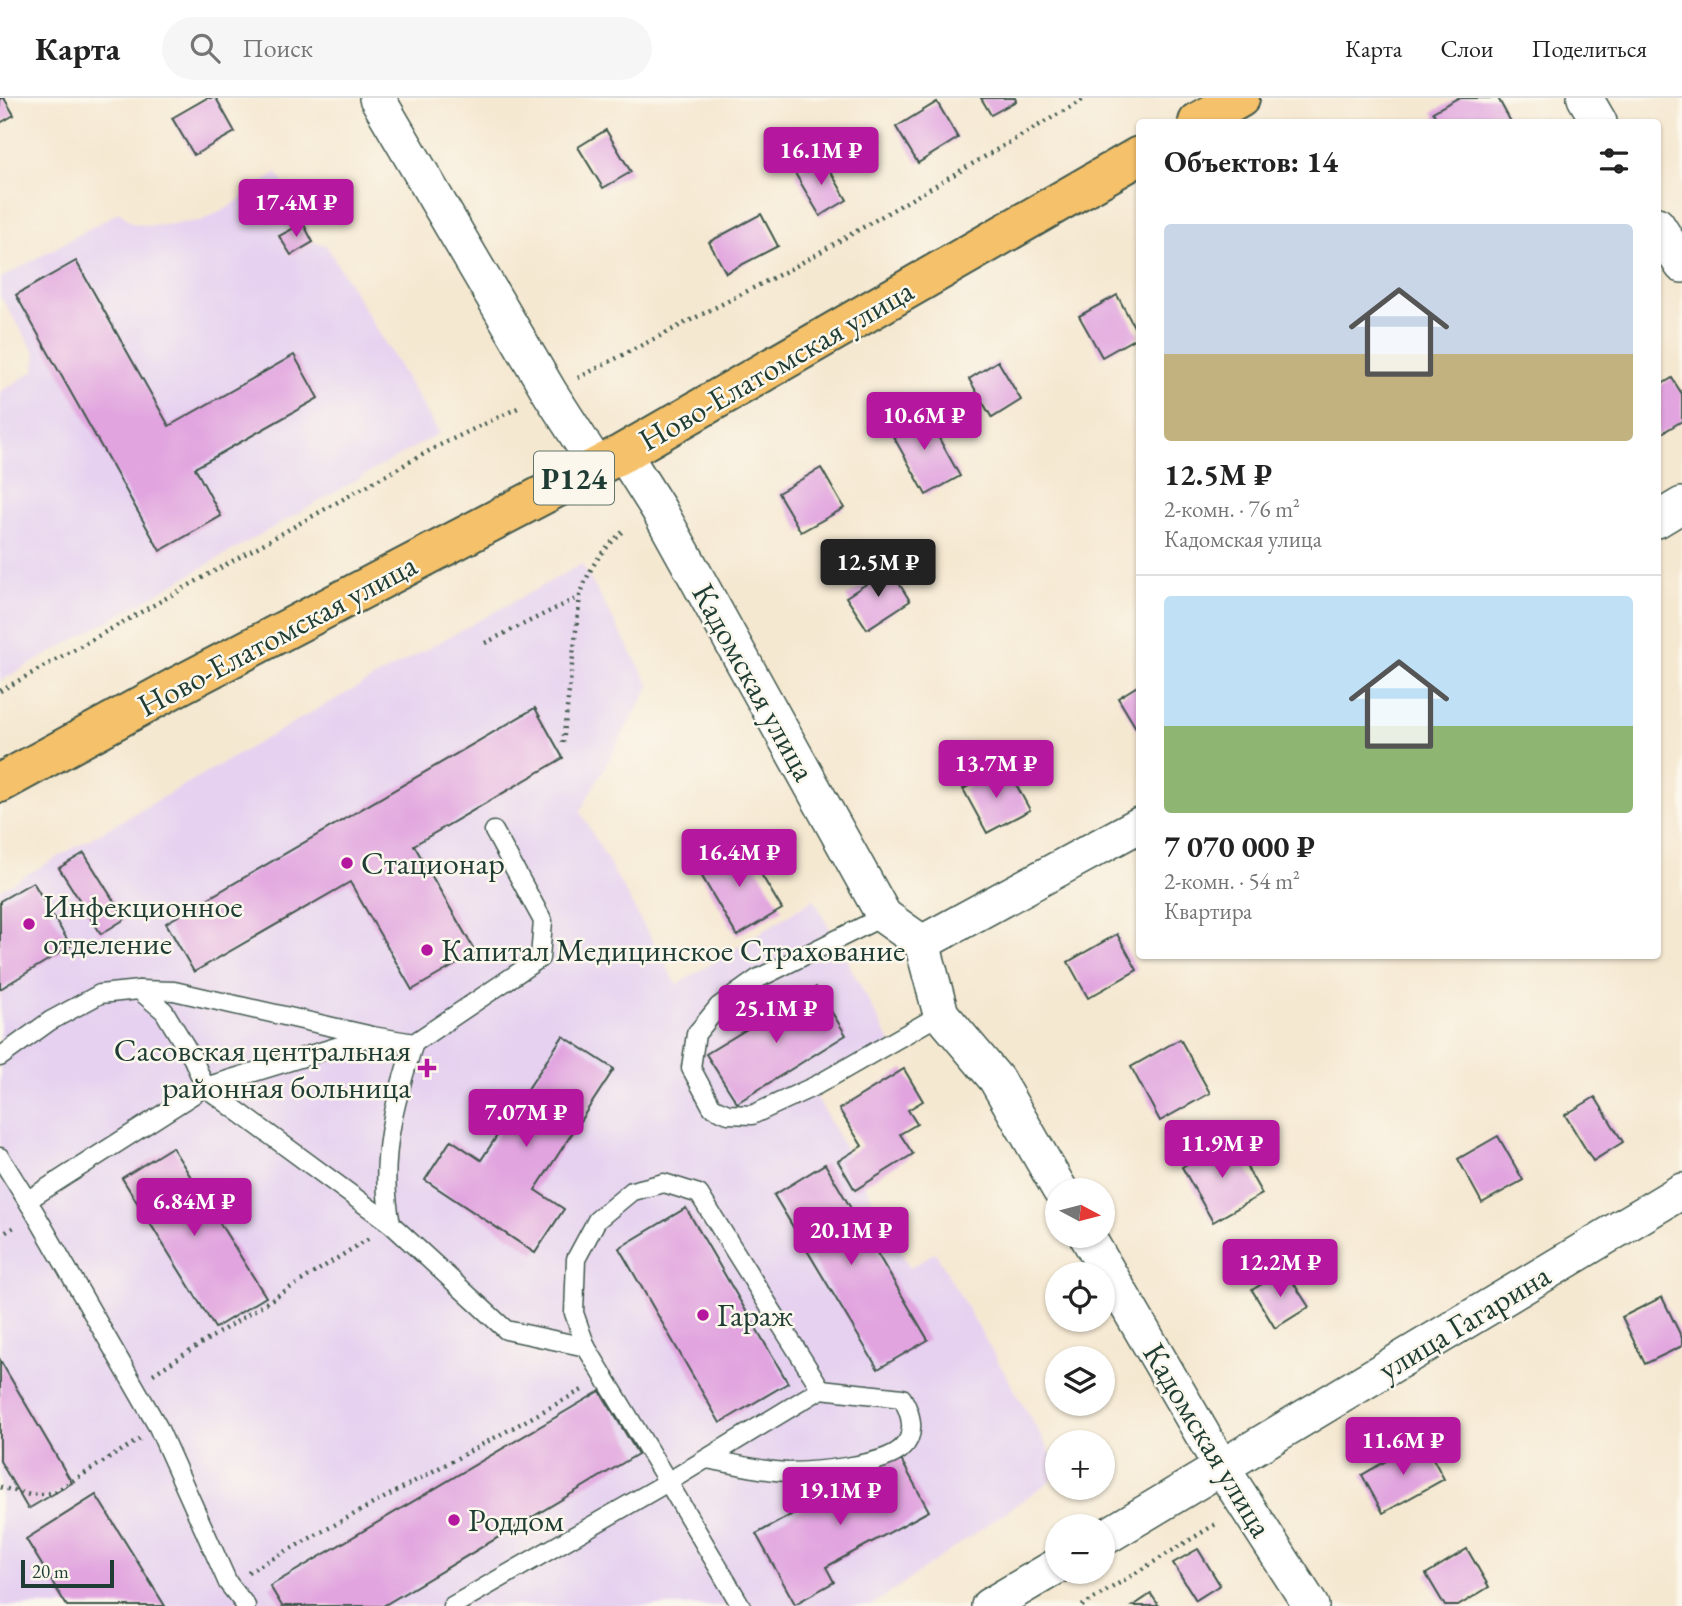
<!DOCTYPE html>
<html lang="ru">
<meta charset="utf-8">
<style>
:root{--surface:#fff;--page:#f6f6f6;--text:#222;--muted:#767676;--line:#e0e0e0;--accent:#b5179e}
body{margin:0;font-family:"EB Garamond",serif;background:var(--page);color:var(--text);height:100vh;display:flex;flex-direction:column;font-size:26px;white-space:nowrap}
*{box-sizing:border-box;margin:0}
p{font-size:23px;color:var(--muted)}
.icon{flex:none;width:38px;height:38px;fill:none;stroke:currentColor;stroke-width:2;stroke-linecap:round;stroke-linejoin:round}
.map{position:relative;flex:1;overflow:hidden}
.side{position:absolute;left:1136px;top:21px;width:525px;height:840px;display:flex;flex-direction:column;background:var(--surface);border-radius:7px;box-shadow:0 2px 5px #0004}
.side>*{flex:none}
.needle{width:46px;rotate:97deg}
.tools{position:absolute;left:1045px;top:1080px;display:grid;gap:14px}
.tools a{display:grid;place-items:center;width:70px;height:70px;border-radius:50%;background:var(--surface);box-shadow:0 2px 5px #0004;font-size:35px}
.scale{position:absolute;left:21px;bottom:18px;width:93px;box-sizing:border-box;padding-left:7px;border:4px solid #1f3d34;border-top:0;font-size:19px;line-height:24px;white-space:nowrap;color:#1f3d34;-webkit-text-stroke:5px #fbf7ec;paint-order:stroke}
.price{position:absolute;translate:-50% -60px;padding:0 16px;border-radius:7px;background:var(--accent);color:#fff;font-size:23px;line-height:46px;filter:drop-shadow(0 2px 4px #0008)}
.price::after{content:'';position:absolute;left:50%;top:42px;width:21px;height:16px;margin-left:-10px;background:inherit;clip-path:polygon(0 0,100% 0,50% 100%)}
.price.active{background:#222;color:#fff}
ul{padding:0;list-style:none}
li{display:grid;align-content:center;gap:14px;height:371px;padding:0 28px}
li+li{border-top:2px solid var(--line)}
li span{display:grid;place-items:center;height:217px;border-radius:7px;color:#555}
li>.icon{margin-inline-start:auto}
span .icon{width:126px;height:126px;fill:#fffc;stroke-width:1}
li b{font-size:30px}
h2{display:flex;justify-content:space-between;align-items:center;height:84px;padding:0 28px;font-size:30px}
header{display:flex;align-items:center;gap:42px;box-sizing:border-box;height:98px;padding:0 35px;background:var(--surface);border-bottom:2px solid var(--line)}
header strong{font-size:33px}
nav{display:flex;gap:38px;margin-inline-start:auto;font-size:24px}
.search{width:490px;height:63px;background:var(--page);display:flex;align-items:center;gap:18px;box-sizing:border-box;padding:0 24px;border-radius:38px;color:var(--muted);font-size:26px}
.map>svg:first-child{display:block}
</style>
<header>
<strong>Карта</strong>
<div class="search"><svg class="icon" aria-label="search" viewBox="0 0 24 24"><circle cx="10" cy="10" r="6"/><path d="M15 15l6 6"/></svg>Поиск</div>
<nav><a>Карта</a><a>Слои</a><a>Поделиться</a></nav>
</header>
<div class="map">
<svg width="1682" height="1508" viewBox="0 0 1682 1508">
<rect width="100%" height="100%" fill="#fbf7ec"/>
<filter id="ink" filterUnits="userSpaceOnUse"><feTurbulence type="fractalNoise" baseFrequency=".0143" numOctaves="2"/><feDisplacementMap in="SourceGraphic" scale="14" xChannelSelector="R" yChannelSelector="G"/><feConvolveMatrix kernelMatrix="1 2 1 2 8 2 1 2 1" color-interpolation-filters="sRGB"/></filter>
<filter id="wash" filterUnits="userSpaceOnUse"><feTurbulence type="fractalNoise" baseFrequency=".00686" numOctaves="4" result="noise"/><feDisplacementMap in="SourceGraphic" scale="28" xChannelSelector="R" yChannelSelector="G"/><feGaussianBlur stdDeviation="1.57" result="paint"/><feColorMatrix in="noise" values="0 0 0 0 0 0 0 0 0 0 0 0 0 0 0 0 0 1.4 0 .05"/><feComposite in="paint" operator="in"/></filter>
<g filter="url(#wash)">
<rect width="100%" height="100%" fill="#f5e8d1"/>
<g fill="#e6d2f0">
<polygon points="277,75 300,111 302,124 279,138 290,158 315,144 326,147 439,335 135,508 0,583 0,294 34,273 36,256 0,198 0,181 119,114 133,126 155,128 200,123 226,111"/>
<polygon points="582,466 650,588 580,713 677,887 814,801 892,947 814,994 910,1170 935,1154 1057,1366 1057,1378 871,1508 0,1508 0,792 314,613"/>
</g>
<g id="blocks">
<g fill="#e1a4df">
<polygon points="0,0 4,0 14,17 0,25"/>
<polygon points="207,0 216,0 235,34 194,57 172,20"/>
<polygon points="981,0 1015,0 1016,3 991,17"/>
<polygon points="1458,0 1498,0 1511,24 1438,24 1433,14"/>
<polygon points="937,4 958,40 918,65 896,29"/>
<polygon points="606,32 631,74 603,90 578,49"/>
<polygon points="822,59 847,102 820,118 795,75"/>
<polygon points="761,116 778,148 726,175 709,144"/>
<polygon points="303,125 313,144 291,157 279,138"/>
<polygon points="76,163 169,328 294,257 318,300 195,370 221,418 160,453 16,197"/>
<polygon points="1117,197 1139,238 1102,259 1079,218"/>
<polygon points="998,263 1021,302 992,320 969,281"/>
<polygon points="1672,280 1682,296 1682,323 1657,338 1657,289"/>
<polygon points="922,310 960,378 926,397 888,329"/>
<polygon points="821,370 844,410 801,434 778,395"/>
<polygon points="890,471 910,503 867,531 846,499"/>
<polygon points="1139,587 1139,635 1118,600"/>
<polygon points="535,610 563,660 414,747 476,855 412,892 350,784 194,874 166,825"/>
<polygon points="1006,668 1030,712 987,735 963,691"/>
<polygon points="741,743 782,811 737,838 697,770"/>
<polygon points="84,755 125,821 101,836 59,770"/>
<polygon points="33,784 71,848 0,891 0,803"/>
<polygon points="1117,836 1137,872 1088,900 1068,864"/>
<polygon points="816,889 846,937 737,1005 706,956"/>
<polygon points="563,938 614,971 535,1092 564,1111 535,1155 425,1082 451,1042 481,1062"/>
<polygon points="1180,941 1210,995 1160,1023 1131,969"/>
<polygon points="904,971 923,1003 908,1012 917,1026 900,1036 913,1056 855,1092 838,1063 862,1048 839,1011"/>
<polygon points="1595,999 1623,1044 1593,1063 1565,1017"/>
<polygon points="1498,1038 1523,1082 1482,1105 1458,1061"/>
<polygon points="1231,1041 1262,1096 1213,1124 1182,1069"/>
<polygon points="172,1049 266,1199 215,1230 122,1080"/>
<polygon points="825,1066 928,1242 878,1271 774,1097"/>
<polygon points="686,1110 788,1285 720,1325 619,1150"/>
<polygon points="1285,1172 1309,1209 1275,1230 1252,1192"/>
<polygon points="1662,1199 1682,1240 1682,1248 1645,1266 1622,1219"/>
<polygon points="0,1262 72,1385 28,1411 0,1363"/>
<polygon points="600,1293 638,1356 383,1508 282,1508 270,1488"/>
<polygon points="1423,1342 1444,1381 1383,1415 1362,1377"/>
<polygon points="899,1358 929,1413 826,1469 834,1484 795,1506 756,1436"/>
<polygon points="96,1397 165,1508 67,1508 26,1441"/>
<polygon points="1198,1451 1220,1487 1196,1502 1173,1465"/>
<polygon points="1467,1451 1489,1489 1458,1508 1445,1508 1426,1476"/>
<polygon points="1151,1496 1159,1508 1133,1508"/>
</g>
</g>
</g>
<g filter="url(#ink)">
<use href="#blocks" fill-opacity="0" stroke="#3f574c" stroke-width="2"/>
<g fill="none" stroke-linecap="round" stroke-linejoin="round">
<defs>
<g id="lane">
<polyline points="884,818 757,881 719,908 696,936 691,970 712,1009 728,1016 752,1017 817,987 941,916"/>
<polyline points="139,892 174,893 368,937"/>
<polyline points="0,959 50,923 100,896 139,892 164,913 193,961 205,989 372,938 414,945 540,860 543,823 494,733"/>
<polyline points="0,1059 35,1115 158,1329 228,1485 246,1508"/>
<polyline points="28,1102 205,989 391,1126 506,1232 586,1249 668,1384 452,1508"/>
<path d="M391 1126C378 1064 394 1004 414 945"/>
<polyline points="586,1249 574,1215 576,1161 597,1122 632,1093 664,1085 699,1096 821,1291 668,1384 741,1508"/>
<path d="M706 1361C733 1365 760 1373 787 1374 813 1374 884 1368 902 1350 917 1336 911 1315 902 1300L821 1291"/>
</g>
<g id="street">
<polyline points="377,0 550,295 597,368"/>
<polyline points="1585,0 1599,24"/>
<polyline points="1657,127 1682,167"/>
<polyline points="623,355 659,412 884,818 922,845 941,916 996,981 1060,1092"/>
<polyline points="1657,422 1682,407"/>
<polyline points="922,845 1139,727"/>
<polyline points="1087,1138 1222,1370 1311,1508"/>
<polyline points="1102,1441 1682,1093"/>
<polyline points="989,1508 1057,1468"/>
</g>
<g id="primary">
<polyline points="1198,24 1240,0"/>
<polyline points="0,685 176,589 623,355 1139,58"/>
</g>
</defs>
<use href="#lane" stroke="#3f574c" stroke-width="21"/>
<use href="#street" stroke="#3f574c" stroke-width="38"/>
<use href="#primary" stroke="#3f574c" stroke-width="42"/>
<g stroke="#3f574c" stroke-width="4.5" stroke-dasharray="2 5" stroke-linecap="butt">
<polyline points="578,280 796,168 1086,0"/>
<polyline points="485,545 579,499"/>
<polyline points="0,593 438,348 520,309"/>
<path d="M563 645 580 498C590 467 602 452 626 431"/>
<polyline points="0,1138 17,1127"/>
<polyline points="153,1276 371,1139"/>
<polyline points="0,1389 30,1397 53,1395 140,1341"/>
<polyline points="248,1474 584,1291"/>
<polyline points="1082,1508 1219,1424"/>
</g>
<use href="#lane" stroke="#fff" stroke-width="18"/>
<use href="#street" stroke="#fff" stroke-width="35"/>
<use href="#primary" stroke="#f5c16b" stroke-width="38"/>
</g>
</g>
<g fill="#b5179e" stroke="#fbf7ec" stroke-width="2.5">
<circle cx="347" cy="765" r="7"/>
<circle cx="29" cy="826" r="7"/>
<circle cx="427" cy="852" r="7"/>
<path d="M423.5 959.5h7v7h7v7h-7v7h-7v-7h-7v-7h7z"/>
<circle cx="703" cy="1217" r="7"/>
<circle cx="454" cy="1422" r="7"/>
</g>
<g text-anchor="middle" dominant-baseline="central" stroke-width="5" stroke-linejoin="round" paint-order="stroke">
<rect fill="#fbf7ec" stroke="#61756b" stroke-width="2" x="534" y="353.5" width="80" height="53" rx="5"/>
<g font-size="30" font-weight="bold" fill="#1f3d34">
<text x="574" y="380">Р124</text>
</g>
<g font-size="32" fill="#1f3d34" stroke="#fbf7ec">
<text transform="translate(776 267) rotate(-30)">Ново-Елатомская улица</text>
<text transform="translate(277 537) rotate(-28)">Ново-Елатомская улица</text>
<text transform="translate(754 584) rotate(61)">Кадомская улица</text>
<text transform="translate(1464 1224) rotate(-31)">улица Гагарина</text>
<text transform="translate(1208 1342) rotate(59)">Кадомская улица</text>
</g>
<g font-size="32" fill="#1f3d34" stroke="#fbf7ec" text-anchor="start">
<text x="361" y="765">Стационар</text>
<text x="43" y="808">Инфекционное<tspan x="43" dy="37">отделение</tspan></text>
<text x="441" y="852">Капитал Медицинское Страхование</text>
<text x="411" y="952" text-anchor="end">Сасовская центральная<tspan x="411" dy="37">районная больница</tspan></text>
<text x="717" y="1217">Гараж</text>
<text x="468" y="1422">Роддом</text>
</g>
</g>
</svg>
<div class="tools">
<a><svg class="needle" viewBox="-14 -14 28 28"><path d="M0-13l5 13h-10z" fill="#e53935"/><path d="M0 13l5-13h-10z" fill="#767676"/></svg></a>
<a><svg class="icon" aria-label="locate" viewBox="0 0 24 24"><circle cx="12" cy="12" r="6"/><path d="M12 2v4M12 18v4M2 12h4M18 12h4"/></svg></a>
<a><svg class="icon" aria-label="layers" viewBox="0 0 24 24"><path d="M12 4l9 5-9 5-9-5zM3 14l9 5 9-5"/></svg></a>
<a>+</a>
<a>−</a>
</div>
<div class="scale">20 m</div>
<b class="price" style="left:821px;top:89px">16.1M ₽</b>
<b class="price" style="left:296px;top:141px">17.4M ₽</b>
<b class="price" style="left:924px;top:354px">10.6M ₽</b>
<b class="price active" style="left:878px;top:501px">12.5M ₽</b>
<b class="price" style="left:996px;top:702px">13.7M ₽</b>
<b class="price" style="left:739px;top:791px">16.4M ₽</b>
<b class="price" style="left:776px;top:947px">25.1M ₽</b>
<b class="price" style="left:526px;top:1051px">7.07M ₽</b>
<b class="price" style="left:1222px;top:1082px">11.9M ₽</b>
<b class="price" style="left:194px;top:1140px">6.84M ₽</b>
<b class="price" style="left:851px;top:1169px">20.1M ₽</b>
<b class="price" style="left:1280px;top:1201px">12.2M ₽</b>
<b class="price" style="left:1403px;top:1379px">11.6M ₽</b>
<b class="price" style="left:840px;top:1429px">19.1M ₽</b>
<section class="side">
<h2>Объектов: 14<svg class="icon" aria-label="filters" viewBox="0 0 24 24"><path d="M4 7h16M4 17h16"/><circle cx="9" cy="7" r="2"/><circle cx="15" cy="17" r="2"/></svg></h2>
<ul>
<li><span style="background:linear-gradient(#c9d6e8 60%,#c2b280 0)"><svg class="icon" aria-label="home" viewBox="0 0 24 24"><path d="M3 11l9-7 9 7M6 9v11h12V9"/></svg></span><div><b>12.5M ₽</b><p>2-комн. · 76 m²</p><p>Кадомская улица</p></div></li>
<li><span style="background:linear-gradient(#bfe0f5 60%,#8fb573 0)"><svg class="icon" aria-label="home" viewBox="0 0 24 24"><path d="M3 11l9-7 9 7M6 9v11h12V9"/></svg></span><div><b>7 070 000 ₽</b><p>2-комн. · 54 m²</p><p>Квартира</p></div></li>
</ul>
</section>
</div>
